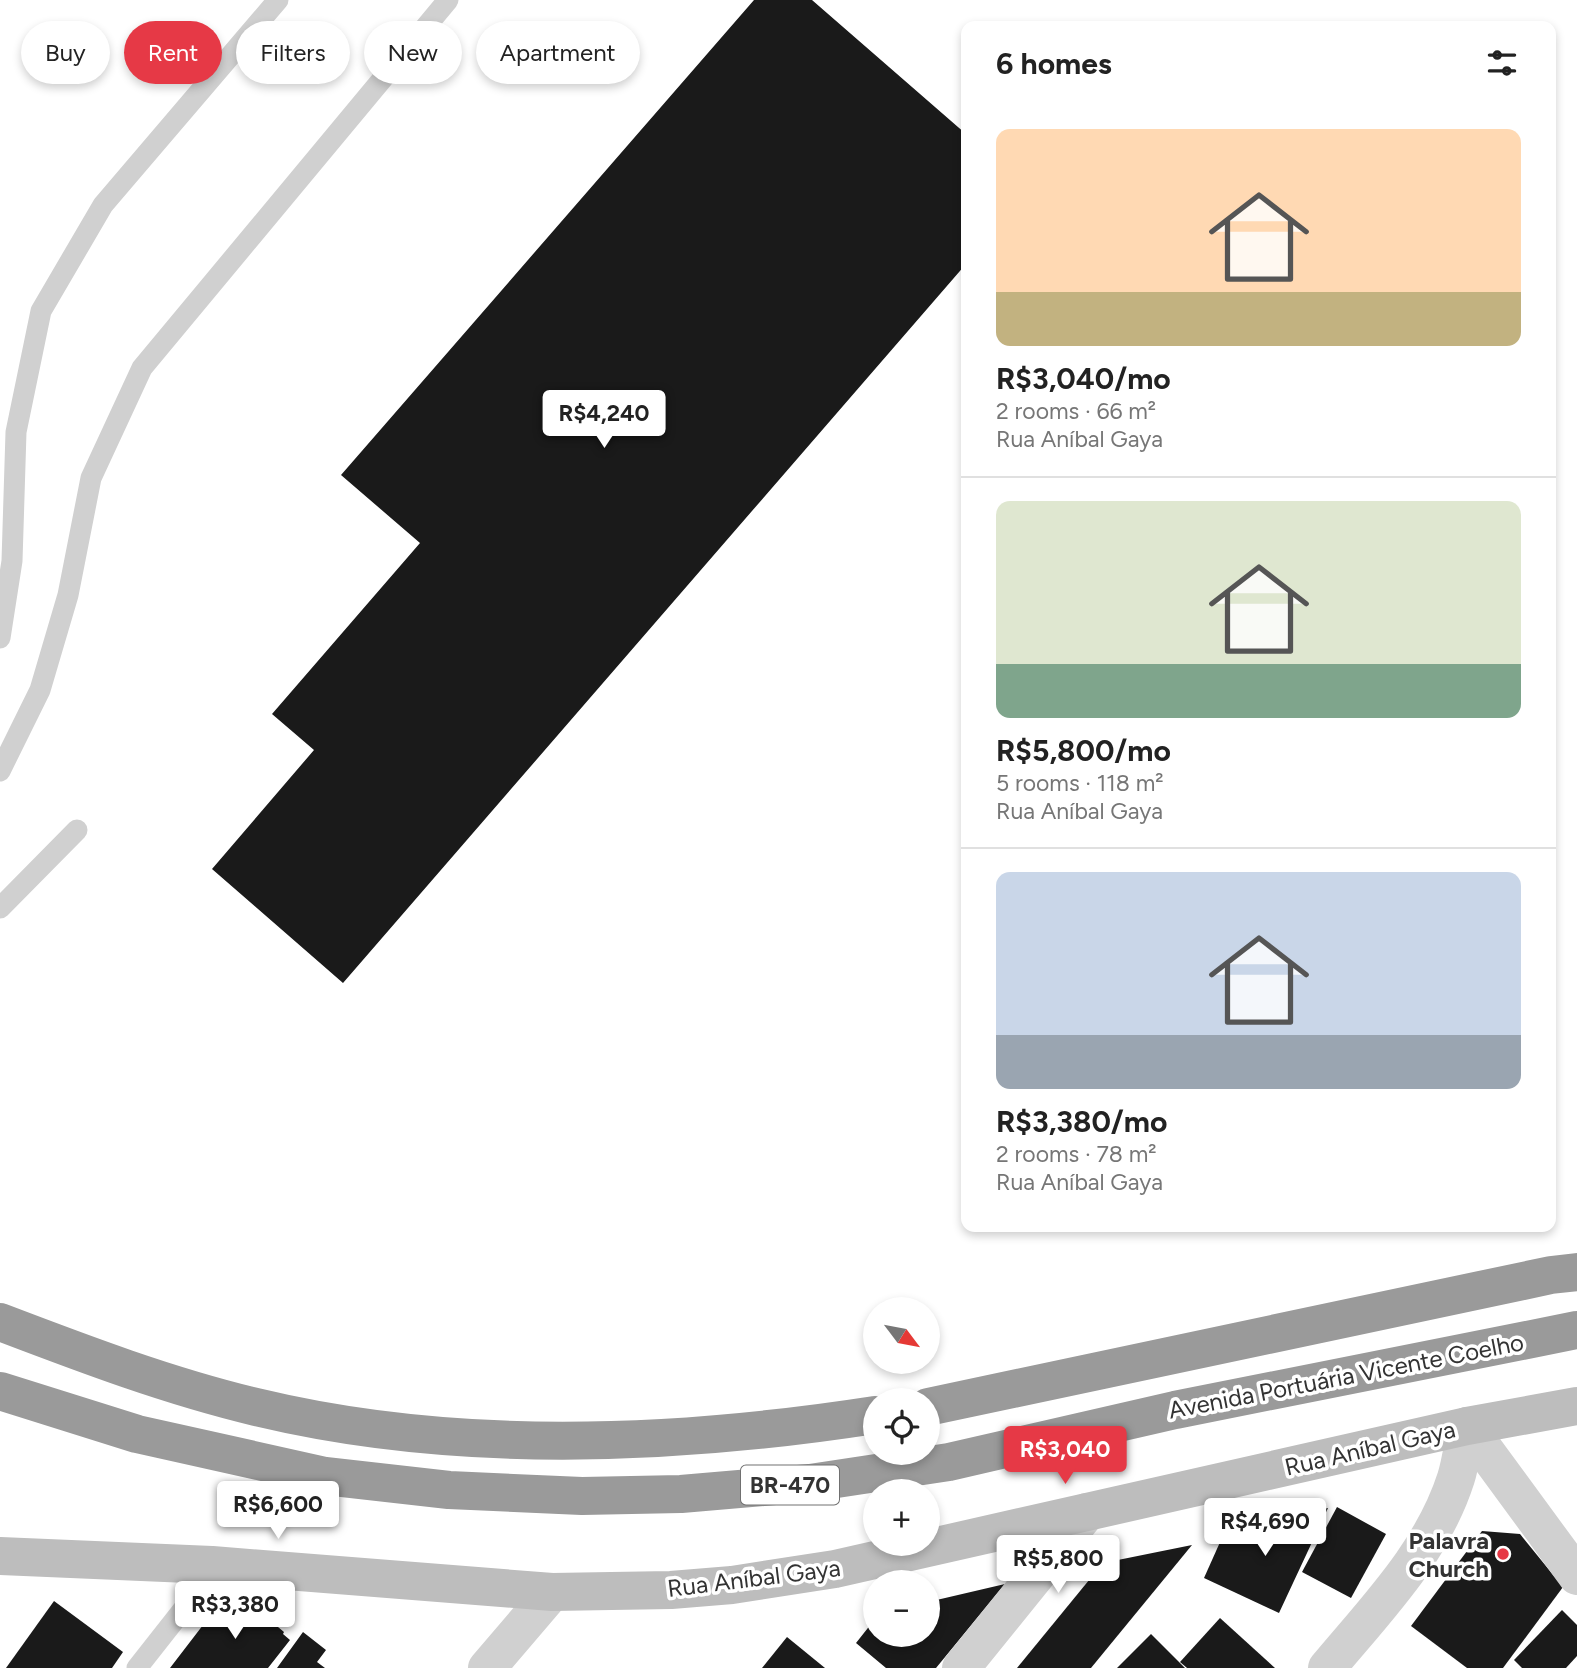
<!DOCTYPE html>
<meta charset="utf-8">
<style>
:root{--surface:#fff;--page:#f6f6f6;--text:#222;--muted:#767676;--line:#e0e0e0;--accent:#e63946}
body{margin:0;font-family:Figtree,sans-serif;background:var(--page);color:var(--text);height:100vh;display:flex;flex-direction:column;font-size:26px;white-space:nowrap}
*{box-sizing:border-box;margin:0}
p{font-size:23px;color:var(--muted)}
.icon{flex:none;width:38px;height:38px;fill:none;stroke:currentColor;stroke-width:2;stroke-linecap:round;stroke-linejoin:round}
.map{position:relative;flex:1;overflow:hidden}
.drawer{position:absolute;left:961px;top:21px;width:595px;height:1211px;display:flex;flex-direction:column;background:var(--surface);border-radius:14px;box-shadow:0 4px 10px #0003}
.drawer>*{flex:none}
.top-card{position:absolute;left:21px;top:21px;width:665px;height:63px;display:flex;gap:14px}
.needle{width:46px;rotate:122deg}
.buttons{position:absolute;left:863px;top:1297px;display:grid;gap:14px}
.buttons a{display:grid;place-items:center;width:77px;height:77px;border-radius:50%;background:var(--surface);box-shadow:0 4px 10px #0003;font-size:35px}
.price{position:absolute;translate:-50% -60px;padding:0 16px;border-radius:7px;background:#fff;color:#222;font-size:23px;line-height:46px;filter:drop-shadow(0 2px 4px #0008)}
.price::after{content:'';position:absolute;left:50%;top:42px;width:21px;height:16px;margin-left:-10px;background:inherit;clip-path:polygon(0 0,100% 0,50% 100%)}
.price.on{background:var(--accent);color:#fff}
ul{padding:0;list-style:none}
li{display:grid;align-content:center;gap:14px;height:371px;padding:0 35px}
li+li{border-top:2px solid var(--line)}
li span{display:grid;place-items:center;height:217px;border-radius:14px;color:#555}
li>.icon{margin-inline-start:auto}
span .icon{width:126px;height:126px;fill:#fffc;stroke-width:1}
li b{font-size:30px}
h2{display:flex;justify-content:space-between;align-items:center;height:84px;padding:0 35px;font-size:30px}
.chip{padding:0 24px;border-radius:32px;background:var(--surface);box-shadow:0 4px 10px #0003;font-size:24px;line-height:63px}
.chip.on{background:var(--accent);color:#fff}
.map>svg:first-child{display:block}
</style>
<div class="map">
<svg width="1577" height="1668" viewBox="0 0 1577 1668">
<rect width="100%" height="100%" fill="#fff"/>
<g fill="#1a1a1a">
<polygon points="754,0 812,0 966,134 966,264 343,983 212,869 314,750 272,714 420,543 341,475"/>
<polygon points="1337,1507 1386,1534 1351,1598 1302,1572"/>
<polygon points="1328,1508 1279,1613 1204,1578 1225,1531"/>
<polygon points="1482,1531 1520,1534 1563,1587 1503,1668 1467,1668 1411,1626"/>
<polygon points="1192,1545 1091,1668 1017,1668 1103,1563"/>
<polygon points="1005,1584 936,1668 886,1668 856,1643 875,1619 875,1634 928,1634 928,1602"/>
<polygon points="245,1598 280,1624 278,1627 284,1632 283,1634 290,1640 268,1668 170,1668 213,1612 226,1622"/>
<polygon points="54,1601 123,1652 112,1668 6,1668"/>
<polygon points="1562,1610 1577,1625 1577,1656 1566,1668 1522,1668 1514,1660"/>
<polygon points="1220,1618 1275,1668 1187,1668 1180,1662"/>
<polygon points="303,1632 326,1650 317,1662 325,1668 277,1668"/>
<polygon points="1151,1634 1185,1668 1117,1668"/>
<polygon points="787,1637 825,1668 762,1668"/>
</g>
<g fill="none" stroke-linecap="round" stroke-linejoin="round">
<g stroke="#d0d0d0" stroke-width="21">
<polyline points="0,638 12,561 16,432 41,311 103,205 278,0"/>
<polyline points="0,771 40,690 68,595 91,478 142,368 448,0"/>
<polyline points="0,908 77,830"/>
<polyline points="137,1668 200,1588 212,1565"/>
</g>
<g stroke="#d0d0d0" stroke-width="38">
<polyline points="1467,1426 1577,1576"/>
<polyline points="487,1668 552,1592"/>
<polyline points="961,1668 1087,1512"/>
<path d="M1327 1668C1376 1609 1432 1553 1456 1478 1461 1462 1463 1443 1467 1426"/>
</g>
<polyline stroke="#bdbdbd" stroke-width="38" points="0,1556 212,1565 552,1592 671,1590 732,1585 835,1569 1467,1426 1577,1406"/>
<g stroke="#9a9a9a" stroke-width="38">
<path d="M0 1322C84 1354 168 1386 256 1407 455 1455 674 1446 875 1415"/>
<polyline points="0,1391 137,1434 325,1476 449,1490 582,1496 681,1494 810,1483 949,1462 1175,1410 1577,1330"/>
<polyline points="928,1407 1551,1275 1577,1272"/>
</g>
</g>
<circle fill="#e63946" stroke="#fff" stroke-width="2.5" cx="1503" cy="1554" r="7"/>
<g text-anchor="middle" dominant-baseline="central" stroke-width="7" stroke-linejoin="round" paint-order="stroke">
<rect fill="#fff" stroke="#707070" stroke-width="2" x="741" y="1465.5" width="98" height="39" rx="5"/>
<g font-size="23" font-weight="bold" fill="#333">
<text x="790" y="1485">BR-470</text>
</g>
<g font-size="24" fill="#333" stroke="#fff">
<text transform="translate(1346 1376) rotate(-11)">Avenida Portuária Vicente Coelho</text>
<text transform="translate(1370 1448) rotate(-13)">Rua Aníbal Gaya</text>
<text transform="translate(754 1578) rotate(-7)">Rua Aníbal Gaya</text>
</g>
<g font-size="24" font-weight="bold" fill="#333" stroke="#fff" text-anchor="end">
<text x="1489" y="1540">Palavra<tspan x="1489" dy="28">Church</tspan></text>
</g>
</g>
</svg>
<div class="buttons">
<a><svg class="needle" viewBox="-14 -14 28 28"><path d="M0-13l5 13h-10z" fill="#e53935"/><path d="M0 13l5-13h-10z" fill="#767676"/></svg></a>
<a><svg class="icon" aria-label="locate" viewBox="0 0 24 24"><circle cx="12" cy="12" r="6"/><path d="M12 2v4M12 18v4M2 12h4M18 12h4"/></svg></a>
<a>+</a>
<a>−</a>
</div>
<b class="price" style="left:604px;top:450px">R$4,240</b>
<b class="price on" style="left:1065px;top:1486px">R$3,040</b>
<b class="price" style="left:278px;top:1541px">R$6,600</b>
<b class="price" style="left:1265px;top:1558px">R$4,690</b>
<b class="price" style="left:1058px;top:1595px">R$5,800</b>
<b class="price" style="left:235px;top:1641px">R$3,380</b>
<div class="top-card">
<a class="chip">Buy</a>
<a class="chip on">Rent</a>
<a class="chip">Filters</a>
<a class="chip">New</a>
<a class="chip">Apartment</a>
</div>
<section class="drawer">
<h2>6 homes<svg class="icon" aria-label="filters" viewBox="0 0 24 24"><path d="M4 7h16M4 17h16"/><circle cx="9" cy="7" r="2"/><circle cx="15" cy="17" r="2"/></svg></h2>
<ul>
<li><span style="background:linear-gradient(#ffd9b3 75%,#c2b280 0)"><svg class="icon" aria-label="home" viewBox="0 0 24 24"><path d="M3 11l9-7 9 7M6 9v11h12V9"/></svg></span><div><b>R$3,040/mo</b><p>2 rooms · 66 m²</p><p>Rua Aníbal Gaya</p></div></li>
<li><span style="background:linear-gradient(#dfe7d0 75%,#7fa58c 0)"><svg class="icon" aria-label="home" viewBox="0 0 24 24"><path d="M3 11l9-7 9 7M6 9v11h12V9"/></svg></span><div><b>R$5,800/mo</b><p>5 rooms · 118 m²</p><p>Rua Aníbal Gaya</p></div></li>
<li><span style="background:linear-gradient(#c9d6e8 75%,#9aa5b1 0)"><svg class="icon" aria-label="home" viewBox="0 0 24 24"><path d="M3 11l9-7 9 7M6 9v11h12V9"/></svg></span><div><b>R$3,380/mo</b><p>2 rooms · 78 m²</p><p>Rua Aníbal Gaya</p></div></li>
</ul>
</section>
</div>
